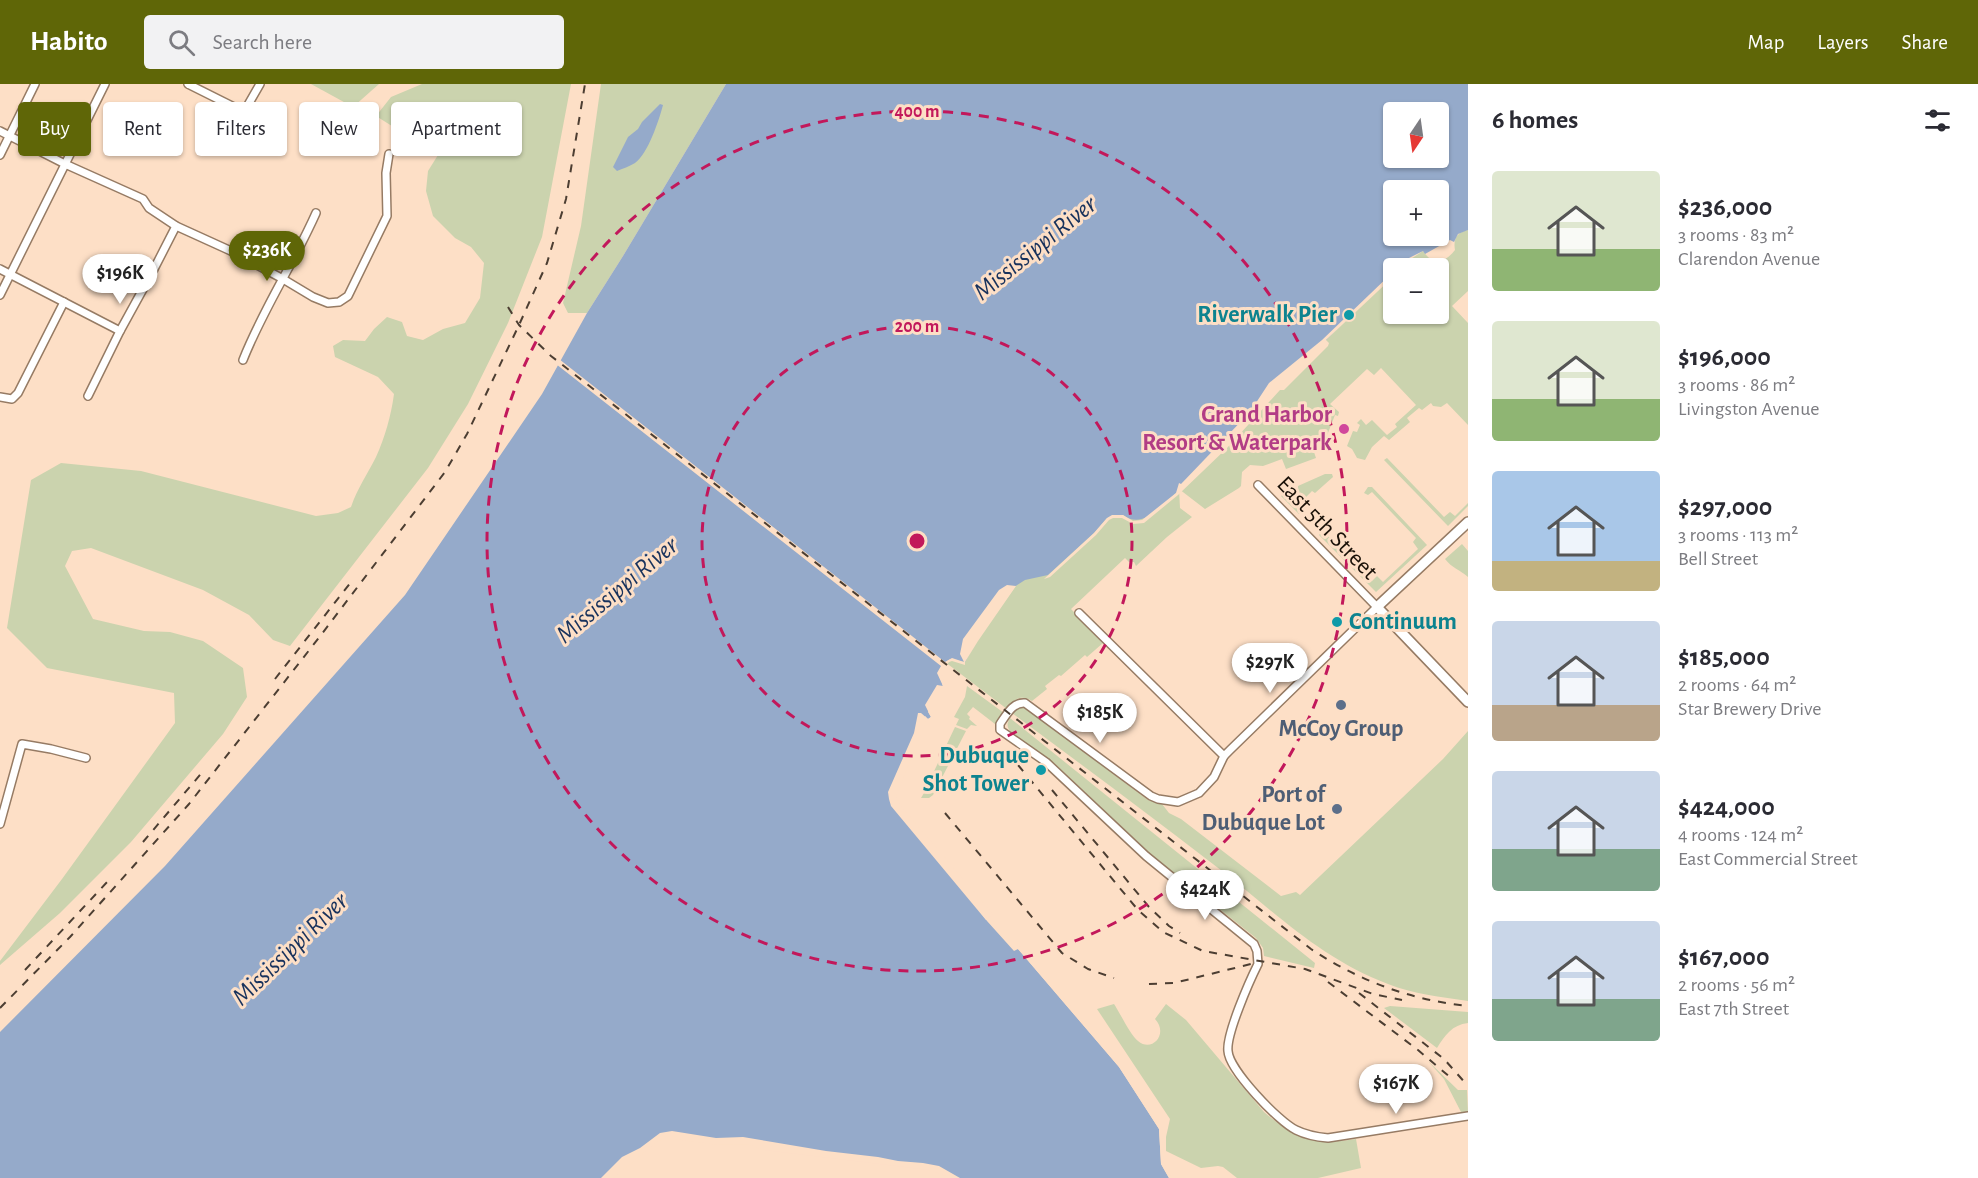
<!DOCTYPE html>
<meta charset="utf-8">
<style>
:root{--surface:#fff;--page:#f2f2f3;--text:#2b2b33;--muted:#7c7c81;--accent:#5f6607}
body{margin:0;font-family:"Alegreya Sans",sans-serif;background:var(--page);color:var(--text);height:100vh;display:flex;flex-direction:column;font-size:22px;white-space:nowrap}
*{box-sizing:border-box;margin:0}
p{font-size:20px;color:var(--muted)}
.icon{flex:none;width:33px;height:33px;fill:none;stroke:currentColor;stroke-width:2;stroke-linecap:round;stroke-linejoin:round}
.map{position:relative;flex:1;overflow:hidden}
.details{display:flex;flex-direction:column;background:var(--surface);width:510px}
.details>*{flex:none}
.hud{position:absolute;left:18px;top:18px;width:570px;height:54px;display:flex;gap:12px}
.needle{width:39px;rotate:193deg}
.buttons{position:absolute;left:1383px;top:18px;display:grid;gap:12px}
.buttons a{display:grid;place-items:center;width:66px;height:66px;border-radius:6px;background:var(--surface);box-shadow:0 2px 4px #0004;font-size:30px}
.price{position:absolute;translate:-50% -51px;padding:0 14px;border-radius:21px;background:#fff;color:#222;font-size:20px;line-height:39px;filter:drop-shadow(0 2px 3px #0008)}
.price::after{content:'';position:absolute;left:50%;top:36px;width:18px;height:14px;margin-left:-9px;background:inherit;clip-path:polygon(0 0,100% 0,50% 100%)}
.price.on{background:var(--accent);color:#fff}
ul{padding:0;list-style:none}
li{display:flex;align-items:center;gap:18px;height:150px;padding:0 24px}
li span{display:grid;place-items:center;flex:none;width:168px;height:120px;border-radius:6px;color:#555}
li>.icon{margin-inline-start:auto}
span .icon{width:72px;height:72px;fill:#fffc;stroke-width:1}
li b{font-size:26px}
h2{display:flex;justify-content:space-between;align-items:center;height:72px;padding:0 24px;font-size:26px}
.chip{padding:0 21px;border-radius:6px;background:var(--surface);box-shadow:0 2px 4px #0004;font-size:21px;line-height:54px}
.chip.on{background:var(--accent);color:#fff}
header{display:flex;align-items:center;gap:36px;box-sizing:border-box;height:84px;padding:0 30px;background:var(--accent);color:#fff}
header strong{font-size:28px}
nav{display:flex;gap:33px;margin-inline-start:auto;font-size:21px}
.search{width:420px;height:54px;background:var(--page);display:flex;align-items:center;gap:15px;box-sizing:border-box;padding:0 21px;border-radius:6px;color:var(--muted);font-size:22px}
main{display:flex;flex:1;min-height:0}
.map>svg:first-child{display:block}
</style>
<header>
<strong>Habito</strong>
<div class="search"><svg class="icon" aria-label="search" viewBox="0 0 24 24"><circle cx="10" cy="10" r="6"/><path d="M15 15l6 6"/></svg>Search here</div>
<nav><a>Map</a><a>Layers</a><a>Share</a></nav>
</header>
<main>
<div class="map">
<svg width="1468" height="1094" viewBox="0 0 1468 1094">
<rect width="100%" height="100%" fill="#fddfc6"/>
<g fill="#cbd3ae">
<polygon points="311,0 379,0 353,23"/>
<path d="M422 0H571L542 153 508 239 468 320 428 384 290 562 273 556 249 531 203 506 91 464 72 467 65 482 93 535 144 547 170 548 203 557 243 584 247 613 223 650 131 758 60 829 0 881V877L62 795 175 639 174 609 47 584 7 544 31 396 61 379 141 387 316 432 338 429 351 423C358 403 367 391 376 373 385 353 391 332 394 310L378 293 335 273 333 262 343 256 365 257 374 245 387 233 402 238 407 252 423 256 443 245 465 239 480 214 484 179 471 163 455 154 433 132 426 107 428 87 438 71 376 32 391 13Z"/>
<polygon points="601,0 726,0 623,172 587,229 568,229 563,219 581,142"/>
<path d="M1468 146V207L1452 222 1468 239V341L1447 319 1441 323 1433 322 1431 319 1422 326 1419 324 1407 334 1410 338 1389 356 1384 352 1372 363 1365 376 1357 374 1352 365 1347 362 1353 347 1357 348 1360 341 1357 339 1361 335 1366 341 1372 336 1387 351 1397 343 1395 340 1416 321 1381 284 1374 291 1367 285 1330 320 1339 328 1338 332 1335 331 1326 354 1318 351 1313 365 1316 374 1286 385 1282 375 1263 382 1250 381 1242 388 1241 402 1239 404 1205 425 1179 405 1180 424 1192 433 1167 453 1136 482 1134 478H1129L1125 474 1071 525 1099 554 1103 559 1087 573 1085 571 1061 592 1059 591 1045 602 1047 605 1032 617C1021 610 1014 615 1007 625L945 578 969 568 1024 490 1322 256 1393 188 1394 230H1438V184H1397L1423 167C1433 182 1445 179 1455 166 1453 155 1457 148 1468 146Z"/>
<polygon points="1387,374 1444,433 1450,428 1455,432 1468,419 1468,422 1448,442 1384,376"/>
<polygon points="1325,390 1332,390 1333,393 1315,409 1312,407 1302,417 1306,423 1299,430 1281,412 1289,404 1290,408 1298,405 1298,402"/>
<polygon points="1368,403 1372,403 1427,461 1376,508 1319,451 1325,444 1330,444 1332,447 1328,452 1372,497 1377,492 1383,498 1418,465 1413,458 1416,454 1372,408 1368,411 1364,409"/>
<path d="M1462 460 1468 467V493C1460 486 1452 484 1445 475Z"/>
<polygon points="967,602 1004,629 995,640 973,623 967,630 970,633 969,635 977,642 971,641 967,645 956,641 959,635 954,633 965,613"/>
<path d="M1020 622 1027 625 1148 716 1162 720 1169 729 1181 735 1281 812 1296 808 1300 811 1443 675 1468 647V917C1441 913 1413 910 1388 900 1316 873 1269 822 1209 777 1144 727 1078 678 1012 629Z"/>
<path d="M1010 634 1315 879 1314 884 1264 872 1263 864 1256 854 1156 775 1053 678 1012 649C1007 644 1006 641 1010 634Z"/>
<polygon points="955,643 966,647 933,711 929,714 921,714 924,709 922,706 928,700"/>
<path d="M1114 920C1120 929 1131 952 1138 957 1152 969 1169 950 1155 935L1166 920 1186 936 1264 1028C1296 1055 1313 1062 1356 1055L1361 1084 1318 1094H1237L1223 1083 1218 1082 1201 1084 1166 1067V1053L1170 1035 1097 925Z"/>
<path d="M1390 922 1468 928V939C1452 941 1445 951 1437 964L1384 924Z"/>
<polygon points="1428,977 1458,1006 1467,1006 1468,1028 1461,1028 1444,995"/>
</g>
<g fill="#95aaca" fill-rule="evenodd">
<path d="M726 0H1468V146L1458 150 1454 158 1450 156 1425 170 1423 167 1407 175 1397 184H1394L1393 188 1176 409C1161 422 1143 446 1123 431L1107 434 1094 449 1048 491 1025 496 1014 503 988 537 965 578C948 576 951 571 939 586L943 603 928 628 931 633 928 635 925 632 893 713 987 837 1014 867 1018 865 1119 983 1159 1045 1161 1080 1169 1094H958L943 1087 749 1057 662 1052 608 1094H0V948L165 782 405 511 542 310 587 229 623 172ZM1394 28H1438V74H1394ZM1394 106H1438V152H1394Z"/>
<path d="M660 20 663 21C659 36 648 70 635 79 630 82 622 85 617 87L613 83 628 53 638 45 642 38Z"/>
</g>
<g fill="#fddfc6">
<polygon points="1393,188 1394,192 1326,256 1329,259 1328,262 1284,306 1280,306 1227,364 1178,411 1144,439 1133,440 1122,434 1113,434 1109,436 1096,451 1050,493 1044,495 1094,449 1107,434 1112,431 1123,431 1133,437 1142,436 1176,409 1179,399 1181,400 1250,328 1269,299 1322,256"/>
<polygon points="559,275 945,578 952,574 964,578 960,570 963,555 999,506 1007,501 1016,502 978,557 965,578 965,581 952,577 949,578 941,588 943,595 949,606 940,624 932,629 933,634 929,638 926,637 896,712 900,721 993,830 986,836 891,722 889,715 888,708 914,649 918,629 921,629 928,635 931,633 925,621 937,601 943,602 937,589 941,582 556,280"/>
<polygon points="1020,862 1121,981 1162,1043 1164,1079 1172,1094 1169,1094 1161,1080 1159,1045 1119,983 1018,865"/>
<polygon points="672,1047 716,1054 743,1053 826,1067 878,1073 898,1077 923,1079 939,1082 960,1094 952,1094 929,1086 764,1066 748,1060 719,1061 673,1055 663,1055 656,1059 613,1094 601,1094 622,1073 640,1064 660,1049"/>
</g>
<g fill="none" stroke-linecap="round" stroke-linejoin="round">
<defs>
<g id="street">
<polyline points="188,0 282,47"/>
<polyline points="244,28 260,0"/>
<polyline points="0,47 65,80 143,115 149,124 176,142 231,167 283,195 313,213 328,219 339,218 348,212 387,132 386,89 389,70"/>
<polyline points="0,71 35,0"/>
<polyline points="0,185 120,247"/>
<polyline points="0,211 105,0"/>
<path d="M243 276C263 225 294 179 316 129"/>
<polyline points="88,312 120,247 154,185 176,142"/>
<polyline points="0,313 12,315 18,309 64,218"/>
<path d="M1258 401 1377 523 1230 666 1224 672 1214 693 1199 709 1178 718 1158 715 1151 712 1025 619C1013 618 1007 630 1000 640V646L1046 678 1146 772 1254 860 1257 867 1258 880C1250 896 1226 950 1228 967 1229 986 1279 1038 1296 1046 1306 1051 1317 1053 1328 1054L1468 1032"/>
<polyline points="1079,529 1224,672"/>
<polyline points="0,740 22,660 51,665 86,674"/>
</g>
<polyline id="secondary" points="1468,438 1377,523 1468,618"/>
</defs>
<use href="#street" stroke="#967b64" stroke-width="10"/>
<use href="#secondary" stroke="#967b64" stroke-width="12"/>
<use href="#street" stroke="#fff" stroke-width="7"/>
<use href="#secondary" stroke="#fff" stroke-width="9"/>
<g stroke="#4c3e32" stroke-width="2" stroke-dasharray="8 8" stroke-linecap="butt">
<path d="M508 223 519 241 551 272 1311 865C1359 897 1411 916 1468 922"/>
<polyline points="275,595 351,498"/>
<polyline points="1018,681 1138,826 1163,848 1203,867 1305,885 1373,910 1402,916"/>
<polyline points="1052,706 1149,823 1169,842 1180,849"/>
<polyline points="945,729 1062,869 1088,885 1114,894"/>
<polyline points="143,758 205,685"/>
<polyline points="25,886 109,796"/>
<polyline points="1328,898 1418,966 1451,994"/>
<polyline points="1149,900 1174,899 1251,880"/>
<polyline points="1359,909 1444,975 1468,1002"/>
<polyline points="0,924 70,853 189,720 321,551 445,388 467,350 519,241 547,179 566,115 585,0"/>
</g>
</g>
<g fill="none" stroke="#c2185b" stroke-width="3" stroke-dasharray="10 8">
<circle cx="917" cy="457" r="215"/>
<circle cx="917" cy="457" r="430"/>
</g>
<g fill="#0f9aa8" stroke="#fddfc6" stroke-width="2">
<circle cx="1349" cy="231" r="6"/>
<circle cx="1337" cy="538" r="6"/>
<circle cx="1041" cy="686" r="6"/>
</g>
<circle fill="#d1479c" stroke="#fddfc6" stroke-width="2" cx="1344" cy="345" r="6"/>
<g fill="#5c6f8a" stroke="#fddfc6" stroke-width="2">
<circle cx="1341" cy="621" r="6"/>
<circle cx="1337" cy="725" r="6"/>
</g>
<g text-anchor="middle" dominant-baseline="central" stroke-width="6" stroke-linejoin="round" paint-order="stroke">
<g font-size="24" font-weight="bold" fill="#0d838f" stroke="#fddfc6" text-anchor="end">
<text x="1337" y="231">Riverwalk Pier</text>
<text x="1349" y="538" text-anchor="start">Continuum</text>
<text x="1029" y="672">Dubuque<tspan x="1029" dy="28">Shot Tower</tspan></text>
</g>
<g font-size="24" font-weight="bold" fill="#b23c85" stroke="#fddfc6" text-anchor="end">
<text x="1332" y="331">Grand Harbor<tspan x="1332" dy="28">Resort &amp; Waterpark</tspan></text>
</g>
<g font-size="24" fill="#191007" stroke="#fddfc6">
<text transform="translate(1327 444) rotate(46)">East 5th Street</text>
</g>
<g font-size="24" font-weight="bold" fill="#4e5e75" stroke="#fddfc6">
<text x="1341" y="645">McCoy Group</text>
<text x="1325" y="711" text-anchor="end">Port of<tspan x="1325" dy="28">Dubuque Lot</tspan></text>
</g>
<g font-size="26" font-style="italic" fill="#18325c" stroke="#fddfc6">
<text transform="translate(1035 164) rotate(-39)">Mississippi River</text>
<text transform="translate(617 506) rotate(-40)">Mississippi River</text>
<text transform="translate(290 865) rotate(-44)">Mississippi River</text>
</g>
</g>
<circle cx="917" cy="457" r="9" fill="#c2185b" stroke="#fddfc6" stroke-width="3"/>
<g font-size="18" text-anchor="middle" font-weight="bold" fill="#c2185b" stroke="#fddfc6" stroke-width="6" stroke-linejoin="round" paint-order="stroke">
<text x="917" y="33">400 m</text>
<text x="917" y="248">200 m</text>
</g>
</svg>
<div class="buttons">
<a><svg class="needle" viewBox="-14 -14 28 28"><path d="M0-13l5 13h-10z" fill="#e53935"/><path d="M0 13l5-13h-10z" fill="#7c7c81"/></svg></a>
<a>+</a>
<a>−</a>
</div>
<b class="price on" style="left:267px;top:198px">$236K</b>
<b class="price" style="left:120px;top:221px">$196K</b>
<b class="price" style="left:1270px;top:610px">$297K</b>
<b class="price" style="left:1100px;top:660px">$185K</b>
<b class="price" style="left:1205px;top:837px">$424K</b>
<b class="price" style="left:1396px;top:1031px">$167K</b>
<div class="hud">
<a class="chip on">Buy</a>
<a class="chip">Rent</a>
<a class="chip">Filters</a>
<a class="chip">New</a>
<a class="chip">Apartment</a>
</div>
</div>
<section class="details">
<h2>6 homes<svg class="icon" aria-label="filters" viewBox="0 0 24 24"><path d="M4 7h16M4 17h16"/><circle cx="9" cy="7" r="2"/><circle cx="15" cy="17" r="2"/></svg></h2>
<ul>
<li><span style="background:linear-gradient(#dfe7d0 65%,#8fb573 0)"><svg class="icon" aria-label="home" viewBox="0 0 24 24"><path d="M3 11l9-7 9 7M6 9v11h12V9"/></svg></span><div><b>$236,000</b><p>3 rooms · 83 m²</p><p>Clarendon Avenue</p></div></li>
<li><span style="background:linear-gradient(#dfe7d0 65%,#8fb573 0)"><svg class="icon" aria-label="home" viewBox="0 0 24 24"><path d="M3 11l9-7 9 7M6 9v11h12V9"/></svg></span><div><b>$196,000</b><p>3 rooms · 86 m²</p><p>Livingston Avenue</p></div></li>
<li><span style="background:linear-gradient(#a9c7e8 75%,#c2b280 0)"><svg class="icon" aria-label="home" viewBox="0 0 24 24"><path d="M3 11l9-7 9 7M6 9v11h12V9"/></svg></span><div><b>$297,000</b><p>3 rooms · 113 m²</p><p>Bell Street</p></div></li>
<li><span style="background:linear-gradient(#c9d6e8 70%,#b9a48a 0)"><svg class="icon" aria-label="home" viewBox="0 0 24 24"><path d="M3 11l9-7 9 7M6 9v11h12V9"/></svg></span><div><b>$185,000</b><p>2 rooms · 64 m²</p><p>Star Brewery Drive</p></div></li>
<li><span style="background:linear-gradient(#c9d6e8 65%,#7fa58c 0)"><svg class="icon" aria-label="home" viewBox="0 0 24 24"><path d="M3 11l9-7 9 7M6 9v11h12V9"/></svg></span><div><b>$424,000</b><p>4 rooms · 124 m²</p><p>East Commercial Street</p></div></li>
<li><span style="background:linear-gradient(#c9d6e8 65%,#7fa58c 0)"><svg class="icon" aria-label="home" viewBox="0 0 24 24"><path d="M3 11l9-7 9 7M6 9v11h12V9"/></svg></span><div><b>$167,000</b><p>2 rooms · 56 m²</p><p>East 7th Street</p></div></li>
</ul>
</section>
</main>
